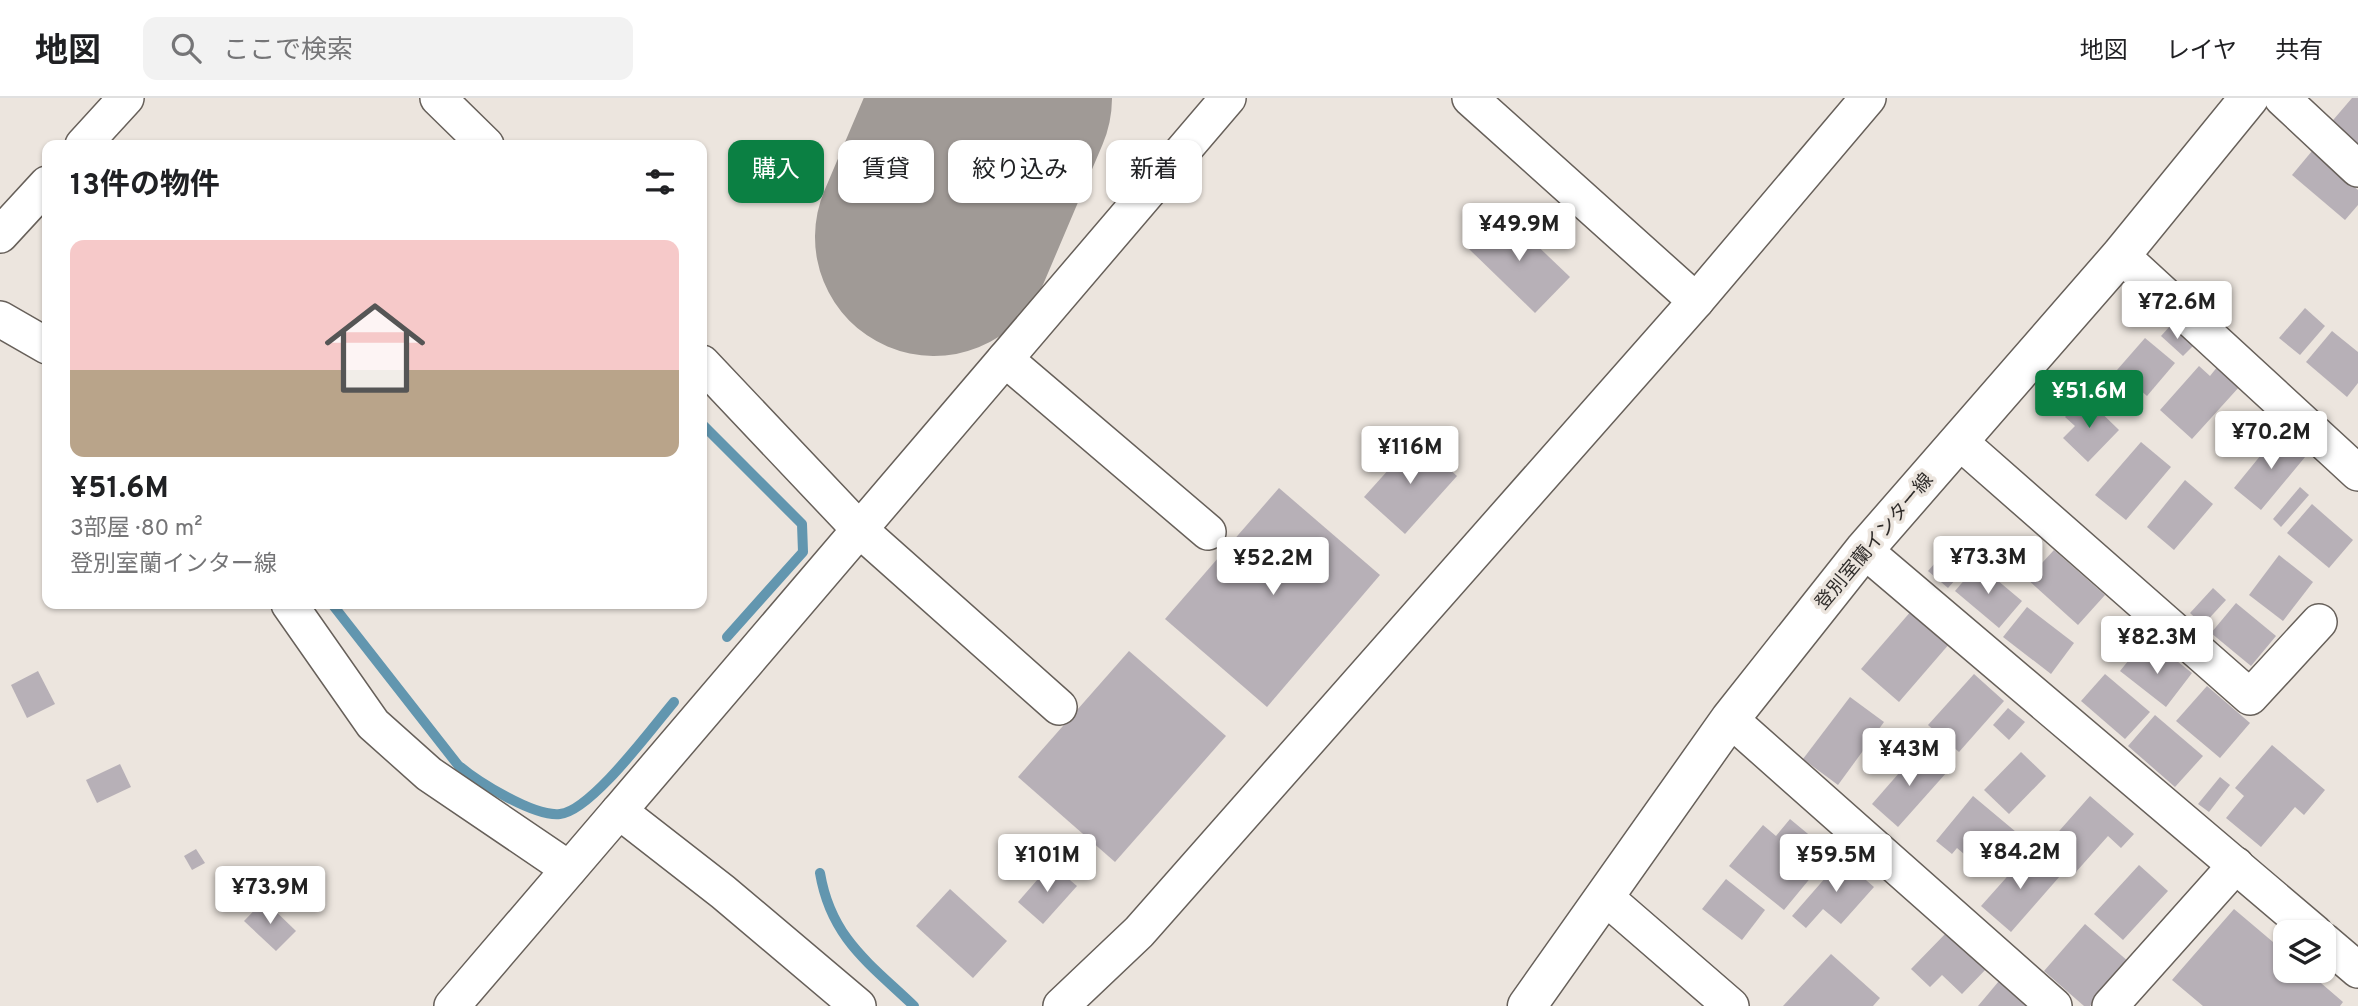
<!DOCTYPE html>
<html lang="ja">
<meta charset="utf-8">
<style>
:root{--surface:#fff;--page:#f2f2f2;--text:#202124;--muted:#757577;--line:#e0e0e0;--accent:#0b8043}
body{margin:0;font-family:Overpass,"Noto Sans JP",sans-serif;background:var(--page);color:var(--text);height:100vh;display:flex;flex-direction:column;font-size:26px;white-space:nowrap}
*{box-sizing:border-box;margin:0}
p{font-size:23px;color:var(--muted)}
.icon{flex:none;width:38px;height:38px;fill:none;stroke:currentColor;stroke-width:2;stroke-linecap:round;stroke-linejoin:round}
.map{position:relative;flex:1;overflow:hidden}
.side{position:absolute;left:42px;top:42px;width:665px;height:469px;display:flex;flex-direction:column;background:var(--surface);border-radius:14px;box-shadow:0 2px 5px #0004}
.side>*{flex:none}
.banner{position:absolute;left:728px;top:42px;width:665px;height:63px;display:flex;gap:14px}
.tools{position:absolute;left:2273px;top:822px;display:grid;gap:14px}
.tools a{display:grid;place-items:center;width:63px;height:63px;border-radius:14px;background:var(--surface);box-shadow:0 2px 5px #0004;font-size:35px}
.price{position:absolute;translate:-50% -60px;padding:0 16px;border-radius:7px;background:#fff;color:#222;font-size:23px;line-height:46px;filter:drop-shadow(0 2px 4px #0008)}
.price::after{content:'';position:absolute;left:50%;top:42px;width:21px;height:16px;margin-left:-10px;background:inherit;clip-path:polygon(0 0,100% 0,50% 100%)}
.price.selected{background:var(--accent);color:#fff}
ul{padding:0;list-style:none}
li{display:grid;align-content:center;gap:14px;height:371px;padding:0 28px}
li+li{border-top:2px solid var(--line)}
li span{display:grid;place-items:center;height:217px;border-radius:14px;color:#555}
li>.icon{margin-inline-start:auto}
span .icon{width:126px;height:126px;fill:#fffc;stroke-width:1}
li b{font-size:30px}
h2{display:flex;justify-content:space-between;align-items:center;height:84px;padding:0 28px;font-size:30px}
.pill{padding:0 24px;border-radius:14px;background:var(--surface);box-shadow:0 2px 5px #0004;font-size:24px;line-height:63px}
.pill.selected{background:var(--accent);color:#fff}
header{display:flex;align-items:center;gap:42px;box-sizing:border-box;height:98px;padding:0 35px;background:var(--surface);border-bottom:2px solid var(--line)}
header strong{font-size:33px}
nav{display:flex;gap:38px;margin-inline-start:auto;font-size:24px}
.search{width:490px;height:63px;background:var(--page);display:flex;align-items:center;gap:18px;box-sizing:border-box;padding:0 24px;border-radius:14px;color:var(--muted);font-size:26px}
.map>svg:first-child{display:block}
</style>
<header>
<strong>地図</strong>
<div class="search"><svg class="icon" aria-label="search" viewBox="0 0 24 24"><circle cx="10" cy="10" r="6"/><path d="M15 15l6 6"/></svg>ここで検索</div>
<nav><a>地図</a><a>レイヤ</a><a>共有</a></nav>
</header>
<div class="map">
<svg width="2358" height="908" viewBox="0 0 2358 908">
<rect width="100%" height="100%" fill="#ece5de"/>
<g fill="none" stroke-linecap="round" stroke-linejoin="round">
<g stroke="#6296af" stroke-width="10">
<polyline points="702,326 802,426 803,454 727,539"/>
<path d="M332 506 458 667C478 684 534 719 560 716 591 713 652 630 674 604"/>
<path d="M820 775C831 840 869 865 914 908"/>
</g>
<polyline stroke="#a09a96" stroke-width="238" points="934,139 993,0"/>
</g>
<g fill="#b7b0b7">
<polygon points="2352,0 2358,0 2358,51 2328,28"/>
<polygon points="2312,53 2358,92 2358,107 2345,122 2292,77"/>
<polygon points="1503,115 1570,179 1535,215 1469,151"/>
<polygon points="2305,210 2325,228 2300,257 2279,240"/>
<polygon points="2171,227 2194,247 2183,258 2161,238"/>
<polygon points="2332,233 2358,254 2358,285 2347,299 2306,264"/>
<polygon points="2145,240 2175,265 2147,298 2117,272"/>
<polygon points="2199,268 2210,278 2218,268 2240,288 2192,341 2160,312"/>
<polygon points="2085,299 2119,332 2088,364 2063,340 2075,328 2065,319"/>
<polygon points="2290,337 2310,353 2261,412 2234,390 2274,341 2282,348"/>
<polygon points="1416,341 1457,378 1405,436 1364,399"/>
<polygon points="2141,344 2171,369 2126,422 2095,397"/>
<polygon points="2185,382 2213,406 2174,452 2147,429"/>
<polygon points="2300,389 2309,397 2281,429 2273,421"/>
<polygon points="1279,390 1380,477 1267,609 1165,521"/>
<polygon points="2312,406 2353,442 2329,470 2287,435"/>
<polygon points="1951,447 1971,464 1948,490 1928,473"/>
<polygon points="2054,452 2105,497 2078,527 2027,481"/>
<polygon points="2279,457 2313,484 2283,523 2249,497"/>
<polygon points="1978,466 2022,503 1999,530 1955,493"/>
<polygon points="2213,490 2226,502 2203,527 2190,515"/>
<polygon points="2236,505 2276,538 2251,568 2211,535"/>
<polygon points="2027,509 2074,545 2051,576 2003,539"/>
<polygon points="1912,512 1950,545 1899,604 1861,571"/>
<polygon points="2137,552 2154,565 2163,552 2192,575 2166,609 2120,573"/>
<polygon points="1129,553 1226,638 1115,764 1018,679"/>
<polygon points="38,573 55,606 27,620 11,587"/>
<polygon points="1974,576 2004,603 1959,654 1928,627"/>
<polygon points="2105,576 2150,614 2125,641 2081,603"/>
<polygon points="2207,588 2250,625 2220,660 2176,623"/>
<polygon points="1850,599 1884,624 1838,687 1803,661"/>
<polygon points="2008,610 2025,624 2009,642 1993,627"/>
<polygon points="2155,617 2203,658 2175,689 2128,648"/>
<polygon points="2272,647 2325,692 2304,717 2295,709 2261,749 2226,720 2244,698 2235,690"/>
<polygon points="1920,651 1947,674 1898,729 1872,706"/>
<polygon points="2021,654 2046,678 2009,716 1984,692"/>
<polygon points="120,666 131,689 97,705 86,682"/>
<polygon points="2220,679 2230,687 2209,714 2198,706"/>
<polygon points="1973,698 2022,739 1990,778 1957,750 1952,756 1936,743"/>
<polygon points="2090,698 2134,736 2121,750 2108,738 2075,775 2045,749"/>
<polygon points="1790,721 1831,755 1784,812 1729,768 1763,727 1776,738"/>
<polygon points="196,751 205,765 192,772 184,758"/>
<polygon points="2030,753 2060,778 2011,834 1981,808"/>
<polygon points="1847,755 1857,764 1852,770 1874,789 1841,826 1823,811 1806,830 1792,818"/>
<polygon points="1051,766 1077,788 1043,826 1018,804"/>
<polygon points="2139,767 2168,793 2123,842 2094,816"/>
<polygon points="1726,781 1765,812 1742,842 1702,811"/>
<polygon points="950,791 1007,843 973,880 916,828"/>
<polygon points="264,802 296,833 276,853 244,823"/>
<polygon points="2234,811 2286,855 2286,873 2307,873 2343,904 2340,908 2203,908 2172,882"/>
<polygon points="2085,826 2129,864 2090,908 2084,908 2044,873"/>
<polygon points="1948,833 1987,870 1962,896 1942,877 1930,889 1911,871"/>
<polygon points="1831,856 1880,900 1873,908 1783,908"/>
<polygon points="1999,883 2028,908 1978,908"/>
</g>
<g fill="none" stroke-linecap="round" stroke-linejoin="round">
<defs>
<g id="minor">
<polyline points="438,0 486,47"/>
<polyline points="1470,0 1696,203"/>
<polyline points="2282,0 2358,71"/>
<polyline points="83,47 126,0"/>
<polyline points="0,137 47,86"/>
<polyline points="2121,157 2358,375"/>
<polyline points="0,221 47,248"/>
<polyline points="1005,261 1208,434"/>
<polyline points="702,265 860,432 1059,609"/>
<polyline points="1960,344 2250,599 2319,524"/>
<polyline points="1864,452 2315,835"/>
<polyline points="289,506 373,626 429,676 569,771"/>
<polyline points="1730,621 2054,908"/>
<polyline points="619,713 1228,0"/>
<polyline points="1604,798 1731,908"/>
<polyline points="2324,843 2358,872"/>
<polyline points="452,908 619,713 723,794 858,908"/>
<polyline points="1061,908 1139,834 1696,203 1868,0"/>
<polyline points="2110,908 2236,767"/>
</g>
<polyline id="major" points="1527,908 1730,621 1864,452 2121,157 2249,0"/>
</defs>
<use href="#minor" stroke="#67605a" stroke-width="38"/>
<use href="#major" stroke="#67605a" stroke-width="41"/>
<use href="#minor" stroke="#fff" stroke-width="35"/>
<use href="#major" stroke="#fff" stroke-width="38"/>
</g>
<g text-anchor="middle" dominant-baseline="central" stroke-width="7" stroke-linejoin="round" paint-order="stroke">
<g font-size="19" fill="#302d2b" stroke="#ece5de">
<text transform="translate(1875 444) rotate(-50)">登別室蘭インター線</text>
</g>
</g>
</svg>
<div class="tools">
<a><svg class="icon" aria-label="layers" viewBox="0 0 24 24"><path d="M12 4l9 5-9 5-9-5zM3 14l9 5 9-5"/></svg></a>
</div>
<b class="price" style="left:1519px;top:165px">¥49.9M</b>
<b class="price" style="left:2177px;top:243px">¥72.6M</b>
<b class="price selected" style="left:2089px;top:332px">¥51.6M</b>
<b class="price" style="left:2271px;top:373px">¥70.2M</b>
<b class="price" style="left:1410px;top:388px">¥116M</b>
<b class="price" style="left:1988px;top:498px">¥73.3M</b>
<b class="price" style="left:1273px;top:499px">¥52.2M</b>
<b class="price" style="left:2157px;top:578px">¥82.3M</b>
<b class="price" style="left:1909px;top:690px">¥43M</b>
<b class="price" style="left:2020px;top:793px">¥84.2M</b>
<b class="price" style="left:1047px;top:796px">¥101M</b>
<b class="price" style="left:1836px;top:796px">¥59.5M</b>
<b class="price" style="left:270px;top:828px">¥73.9M</b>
<div class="banner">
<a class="pill selected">購入</a>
<a class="pill">賃貸</a>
<a class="pill">絞り込み</a>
<a class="pill">新着</a>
</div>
<section class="side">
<h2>13件の物件<svg class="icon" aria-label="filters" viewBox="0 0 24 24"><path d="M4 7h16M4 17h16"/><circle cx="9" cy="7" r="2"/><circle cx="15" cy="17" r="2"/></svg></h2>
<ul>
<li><span style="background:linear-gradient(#f6c9c9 60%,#b9a48a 0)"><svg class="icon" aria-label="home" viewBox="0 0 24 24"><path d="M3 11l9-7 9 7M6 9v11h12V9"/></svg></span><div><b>¥51.6M</b><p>3部屋 · 80 m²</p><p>登別室蘭インター線</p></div></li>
</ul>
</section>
</div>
